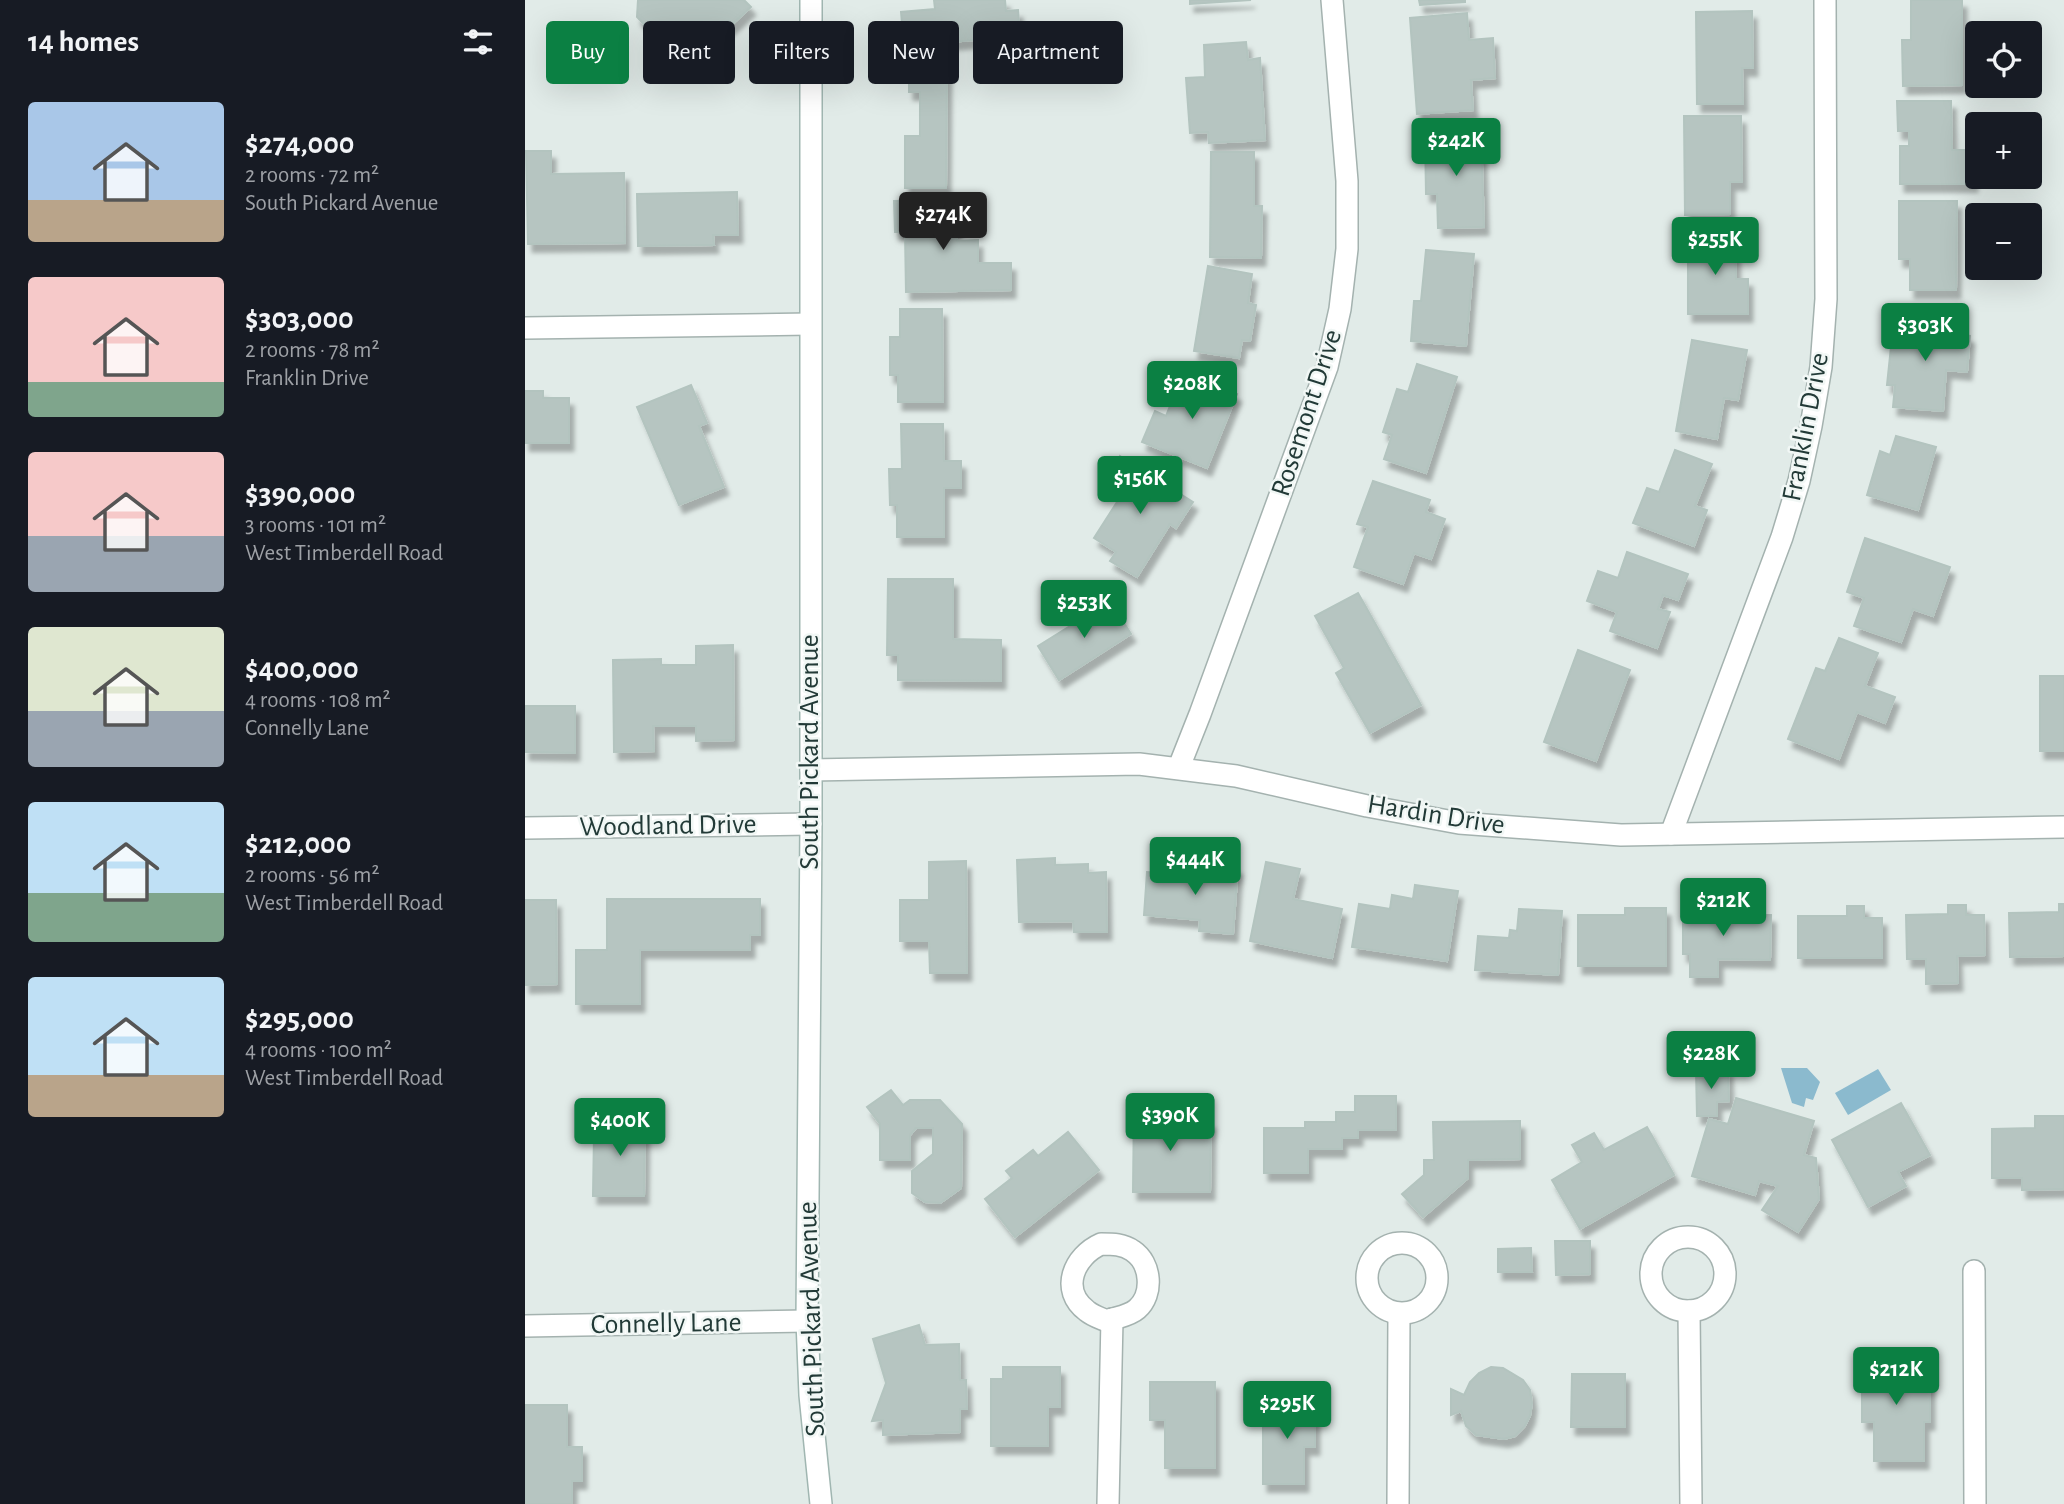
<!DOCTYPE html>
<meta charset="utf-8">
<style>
:root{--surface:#171b24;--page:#242831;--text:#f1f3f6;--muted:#9ea1a6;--accent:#0b8043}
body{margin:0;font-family:"Alegreya Sans",sans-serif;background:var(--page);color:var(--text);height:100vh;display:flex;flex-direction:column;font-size:26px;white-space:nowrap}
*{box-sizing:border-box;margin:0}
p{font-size:23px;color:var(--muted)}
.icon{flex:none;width:38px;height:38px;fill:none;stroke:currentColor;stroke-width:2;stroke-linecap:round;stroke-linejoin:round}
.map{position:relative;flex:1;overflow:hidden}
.drawer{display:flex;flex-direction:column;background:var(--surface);width:525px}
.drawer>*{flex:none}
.top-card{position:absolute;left:21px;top:21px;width:665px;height:63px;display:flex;gap:14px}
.buttons{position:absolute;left:1440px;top:21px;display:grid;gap:14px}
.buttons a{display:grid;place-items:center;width:77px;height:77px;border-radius:7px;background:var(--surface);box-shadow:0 7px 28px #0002;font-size:35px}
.price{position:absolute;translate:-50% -60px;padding:0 16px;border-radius:7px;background:var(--accent);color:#fff;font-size:23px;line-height:46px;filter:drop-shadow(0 2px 4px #0008)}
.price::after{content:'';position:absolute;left:50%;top:42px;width:21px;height:16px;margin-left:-10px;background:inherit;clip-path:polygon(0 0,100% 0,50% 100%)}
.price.active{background:#222;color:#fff}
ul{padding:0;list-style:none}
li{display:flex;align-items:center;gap:21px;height:175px;padding:0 28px}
li span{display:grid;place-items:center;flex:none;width:196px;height:140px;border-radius:7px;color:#555}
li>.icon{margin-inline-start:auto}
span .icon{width:84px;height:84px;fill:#fffc;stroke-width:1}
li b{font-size:30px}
h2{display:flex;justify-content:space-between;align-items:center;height:84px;padding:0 28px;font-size:30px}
.pill{padding:0 24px;border-radius:7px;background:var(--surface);box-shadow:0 7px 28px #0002;font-size:24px;line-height:63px}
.pill.active{background:var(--accent);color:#fff}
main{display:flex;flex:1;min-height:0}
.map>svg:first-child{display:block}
</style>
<main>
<section class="drawer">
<h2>14 homes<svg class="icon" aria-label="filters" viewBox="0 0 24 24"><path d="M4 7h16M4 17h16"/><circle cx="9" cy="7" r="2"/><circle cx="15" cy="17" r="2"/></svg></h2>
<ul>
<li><span style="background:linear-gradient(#a9c7e8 70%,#b9a48a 0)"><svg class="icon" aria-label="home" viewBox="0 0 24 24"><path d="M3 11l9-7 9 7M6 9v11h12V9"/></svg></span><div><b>$274,000</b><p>2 rooms · 72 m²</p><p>South Pickard Avenue</p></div></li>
<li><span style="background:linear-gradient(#f6c9c9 75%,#7fa58c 0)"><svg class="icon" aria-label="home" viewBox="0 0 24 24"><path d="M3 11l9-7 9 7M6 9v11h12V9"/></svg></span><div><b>$303,000</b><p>2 rooms · 78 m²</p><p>Franklin Drive</p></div></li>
<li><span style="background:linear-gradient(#f6c9c9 60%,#9aa5b1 0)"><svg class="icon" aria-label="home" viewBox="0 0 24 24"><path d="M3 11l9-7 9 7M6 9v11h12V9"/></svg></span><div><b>$390,000</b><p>3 rooms · 101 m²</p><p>West Timberdell Road</p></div></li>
<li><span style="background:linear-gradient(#dfe7d0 60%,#9aa5b1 0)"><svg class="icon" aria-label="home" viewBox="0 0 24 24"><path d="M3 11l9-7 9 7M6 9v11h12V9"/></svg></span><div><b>$400,000</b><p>4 rooms · 108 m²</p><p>Connelly Lane</p></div></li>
<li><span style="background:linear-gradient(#bfe0f5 65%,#7fa58c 0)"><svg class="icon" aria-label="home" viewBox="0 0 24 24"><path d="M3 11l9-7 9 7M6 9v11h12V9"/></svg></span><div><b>$212,000</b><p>2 rooms · 56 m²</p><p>West Timberdell Road</p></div></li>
<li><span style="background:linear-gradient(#bfe0f5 70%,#b9a48a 0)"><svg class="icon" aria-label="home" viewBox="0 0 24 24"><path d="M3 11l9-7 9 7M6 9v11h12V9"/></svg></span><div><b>$295,000</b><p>4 rooms · 100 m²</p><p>West Timberdell Road</p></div></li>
</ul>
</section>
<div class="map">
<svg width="1539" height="1504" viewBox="0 0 1539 1504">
<defs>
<filter id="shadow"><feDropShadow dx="4.5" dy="8" stdDeviation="2" flood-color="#0004"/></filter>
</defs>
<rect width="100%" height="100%" fill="#e1ebe8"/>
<g fill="#8bbace">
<polygon points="1256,1068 1282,1068 1295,1082 1288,1100 1281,1098 1279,1107 1267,1103"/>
<polygon points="1353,1069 1366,1090 1323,1115 1310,1093"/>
</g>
<g fill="#b6c5c1" stroke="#b3c4bf" stroke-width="2" filter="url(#shadow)">
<polygon points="113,0 219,0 226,7 160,68 112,17"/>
<polygon points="409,0 480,0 481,11 493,10 495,36 379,46 376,12 410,9"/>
<polygon points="665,0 726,0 665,4"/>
<polygon points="894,0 940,0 940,2 895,5"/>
<polygon points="1386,0 1437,0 1437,85 1378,86 1377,40 1386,40"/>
<polygon points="1227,11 1228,68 1217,68 1218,104 1172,104 1171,12"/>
<polygon points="942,13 944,40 968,38 970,78 946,80 948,110 892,114 885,18"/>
<polygon points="721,42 723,60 735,58 740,140 684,143 683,132 665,133 661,78 680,77 679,45"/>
<polygon points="384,66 422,66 421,188 380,188 380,136 395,136 395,92 384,92"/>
<polygon points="1372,101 1426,101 1427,150 1448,150 1448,184 1375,184 1375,146 1384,146 1384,131 1373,131"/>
<polygon points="1159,116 1216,116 1217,182 1205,182 1205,214 1160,215"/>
<polygon points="956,132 959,227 913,228 912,194 901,194 900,133"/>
<polygon points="1,151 26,151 26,174 99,173 100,243 3,244"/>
<polygon points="686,152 729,152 729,206 737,206 736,258 685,257"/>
<polygon points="212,192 213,235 188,235 189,245 113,246 112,194"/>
<polygon points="431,200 432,241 453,240 453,263 486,263 486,290 381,292 380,232 370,232 369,201"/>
<polygon points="1374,201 1432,201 1431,290 1385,290 1385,259 1374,259"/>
<polygon points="1163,235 1210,235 1211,279 1223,279 1223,314 1163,314"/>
<polygon points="901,250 949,254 941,346 886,341 889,301 896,301"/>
<polygon points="683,266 727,274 723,303 731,305 725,341 717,340 714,358 669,351"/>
<polygon points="375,309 417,309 418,402 373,402 373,375 365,375 365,337 375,337"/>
<polygon points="1378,319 1428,323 1427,334 1445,336 1442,372 1421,370 1418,411 1368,407 1370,385 1362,385 1367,337 1376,338"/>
<polygon points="1167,340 1222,350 1213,400 1199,398 1192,439 1151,431"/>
<polygon points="892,364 932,377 901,473 859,459 867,435 858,432 872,389 883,392"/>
<polygon points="658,373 712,394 682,468 617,442 630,411 641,416"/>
<polygon points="166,385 182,423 174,426 199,487 154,505 112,407"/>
<polygon points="0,391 18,391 18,398 44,398 44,443 0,443"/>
<polygon points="376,424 418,424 419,461 436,461 436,488 419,488 419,537 372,537 372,505 365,505 364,469 377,469"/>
<polygon points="1371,436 1411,447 1393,510 1342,495 1355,451 1365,455"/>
<polygon points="1150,450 1187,464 1170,506 1182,510 1169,546 1108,523 1122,488 1134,492"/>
<polygon points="595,456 668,502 651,528 645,524 612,577 585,561 591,552 569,538 601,488 583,476"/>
<polygon points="848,481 905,500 901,512 920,519 906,559 889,553 878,584 829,567 843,527 832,524"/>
<polygon points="1340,538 1425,567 1408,616 1388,609 1376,642 1329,626 1339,598 1322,592"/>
<polygon points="1102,552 1163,574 1153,600 1138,595 1133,609 1145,612 1132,648 1085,631 1092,612 1062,601 1073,571 1093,578"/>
<polygon points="363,579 428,579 428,639 476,640 476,681 373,680 373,655 362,655"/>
<polygon points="833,593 896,705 845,733 811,673 819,668 790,616"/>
<polygon points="585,601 606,634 534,680 513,646"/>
<polygon points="1314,638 1353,653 1340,686 1370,697 1360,723 1332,712 1314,759 1263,739 1291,668 1300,671"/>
<polygon points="208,645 209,740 171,741 171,726 128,726 129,751 89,752 88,660 136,659 136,665 171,665 171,646"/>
<polygon points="1053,650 1105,670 1071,761 1019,742"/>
<rect x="1515" y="676" width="24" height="75"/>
<polygon points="0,706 50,706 50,753 0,752"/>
<polygon points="530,858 530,865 563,864 563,873 581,872 582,932 549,932 548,921 494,922 492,860"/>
<polygon points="441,861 442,973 405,973 404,941 375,941 375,900 404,900 404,862"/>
<polygon points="741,862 775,869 768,899 817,909 807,958 725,941"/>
<polygon points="675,864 713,867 708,934 674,931 675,920 619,915 622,872 675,876"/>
<polygon points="890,885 933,891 922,961 827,947 834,904 865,909 867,895 888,899"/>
<polygon points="82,899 235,899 235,935 225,935 225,950 115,950 115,1004 51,1004 51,950 82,950"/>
<polygon points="0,900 31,900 32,984 0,985"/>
<polygon points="1534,904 1539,904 1539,956 1485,957 1484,913 1534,912"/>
<polygon points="1423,905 1441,905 1441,915 1459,915 1460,955 1432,956 1433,983 1401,984 1401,959 1382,959 1381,915 1423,914"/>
<polygon points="1158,906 1201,906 1201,915 1246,915 1245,960 1193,959 1193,977 1165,977 1165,954 1158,954"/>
<polygon points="1322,906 1339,906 1339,918 1357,918 1357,958 1273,958 1273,916 1322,916"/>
<polygon points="1100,908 1141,908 1141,966 1053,966 1053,915 1100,915"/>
<polygon points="994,909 1037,911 1033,975 950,970 953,936 984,938 985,930 992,931"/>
<polygon points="1203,1069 1204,1101 1192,1102 1192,1116 1172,1116 1171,1070"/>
<polygon points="366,1090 378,1105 385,1100 415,1100 437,1124 436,1188 415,1203 400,1202 387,1193 387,1171 408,1154 408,1128 391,1128 385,1135 385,1160 355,1160 355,1124 342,1107"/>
<polygon points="830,1096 871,1096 871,1130 833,1130 833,1138 817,1138 817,1149 783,1149 783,1173 739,1173 739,1128 780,1128 780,1122 811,1122 811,1112 830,1112"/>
<polygon points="1211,1098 1289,1121 1279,1155 1291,1158 1294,1199 1273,1232 1237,1210 1253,1186 1234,1181 1230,1195 1167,1176 1184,1119 1203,1124"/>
<polygon points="1376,1103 1405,1155 1373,1172 1381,1186 1343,1207 1307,1140"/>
<polygon points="609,1104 641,1104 640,1121 686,1121 685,1192 608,1192"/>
<polygon points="1510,1116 1539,1116 1539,1189 1497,1190 1497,1178 1467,1178 1467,1129 1510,1128"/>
<polygon points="80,1117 120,1117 119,1196 68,1196 69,1135 80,1135"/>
<polygon points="995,1121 995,1159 943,1160 943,1178 898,1217 877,1194 899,1175 899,1160 909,1160 908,1122"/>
<polygon points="1122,1127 1149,1175 1055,1229 1027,1180 1057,1162 1047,1145 1069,1133 1079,1150"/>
<polygon points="543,1132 574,1170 490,1237 460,1199 487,1178 481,1171 508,1150 513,1156"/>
<polygon points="1030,1241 1065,1241 1065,1274 1031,1275"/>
<polygon points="1006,1248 1007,1272 973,1272 973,1249"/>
<polygon points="394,1325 400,1345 434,1344 435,1380 441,1380 442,1409 435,1409 435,1432 358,1435 358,1420 347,1421 361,1383 348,1339"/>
<polygon points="1337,1358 1381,1358 1381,1364 1405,1364 1405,1422 1399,1422 1399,1461 1349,1461 1349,1422 1337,1422"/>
<polygon points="478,1367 535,1367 535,1407 523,1407 523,1446 466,1446 466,1379 478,1379"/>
<polygon points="966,1367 978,1368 998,1380 1005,1390 1007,1403 1005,1416 1000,1426 990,1436 979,1439 951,1435 941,1426 936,1411 926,1415 926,1389 939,1395 945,1382 954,1373"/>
<polygon points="1047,1374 1100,1374 1100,1427 1046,1427"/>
<polygon points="625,1382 690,1382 690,1468 640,1468 640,1420 625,1420"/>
<polygon points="738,1403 790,1403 790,1447 779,1447 779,1484 738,1484"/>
<polygon points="0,1405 42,1405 42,1447 57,1447 57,1481 47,1481 47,1504 0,1504"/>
</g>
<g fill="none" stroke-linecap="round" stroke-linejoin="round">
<defs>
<g id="street">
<polyline points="0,328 285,324"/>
<polyline points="654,767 675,714 802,367 815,309 822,249 822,181 807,0"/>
<polyline points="286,770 614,764 711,776 842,806 934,823 1096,835 1539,827"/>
<polyline points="0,828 286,824"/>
<polyline points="1146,834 1257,537 1274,481 1286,426 1296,367 1301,299 1300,0"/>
<circle cx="1163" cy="1274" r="37"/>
<circle cx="877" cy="1278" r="35"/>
<path d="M576 1244C588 1244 598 1244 608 1251 626 1263 629 1294 612 1309 604 1316 593 1317 582 1321 575 1318 568 1316 562 1311 534 1290 549 1256 576 1244Z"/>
<polyline points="1449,1271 1450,1504"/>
<polyline points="1164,1311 1166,1504"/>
<polyline points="0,1326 282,1321"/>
<polyline points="583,1504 587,1319"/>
<polyline points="873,1504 874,1314"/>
</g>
<polyline id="secondary" points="286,0 286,824 282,1321 285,1395 296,1504"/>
</defs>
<use href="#street" stroke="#a4b2af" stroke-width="24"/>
<use href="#secondary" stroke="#a0b6b1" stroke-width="24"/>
<use href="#street" stroke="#fff" stroke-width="21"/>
<use href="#secondary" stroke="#fff" stroke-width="21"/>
</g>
<g text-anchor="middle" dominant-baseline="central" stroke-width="5" stroke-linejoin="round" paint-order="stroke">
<g font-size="28" fill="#223a37" stroke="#f1f7f5">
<text transform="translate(782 413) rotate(-72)">Rosemont Drive</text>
<text transform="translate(1281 427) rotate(-79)">Franklin Drive</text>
<text transform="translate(285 752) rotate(-90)">South Pickard Avenue</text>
<text transform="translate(911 815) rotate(9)">Hardin Drive</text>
<text transform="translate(143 826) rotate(-1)">Woodland Drive</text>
<text transform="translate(287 1319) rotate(-92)">South Pickard Avenue</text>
<text transform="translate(141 1324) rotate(-1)">Connelly Lane</text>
</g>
</g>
</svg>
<div class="buttons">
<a><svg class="icon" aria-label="locate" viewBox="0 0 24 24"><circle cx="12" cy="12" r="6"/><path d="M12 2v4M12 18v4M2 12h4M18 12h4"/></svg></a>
<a>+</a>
<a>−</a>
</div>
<b class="price" style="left:931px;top:178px">$242K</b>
<b class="price active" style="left:418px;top:252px">$274K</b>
<b class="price" style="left:1190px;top:277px">$255K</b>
<b class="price" style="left:1400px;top:363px">$303K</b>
<b class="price" style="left:667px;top:421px">$208K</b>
<b class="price" style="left:615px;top:516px">$156K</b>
<b class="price" style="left:559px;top:640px">$253K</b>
<b class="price" style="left:670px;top:897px">$444K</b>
<b class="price" style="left:1198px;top:938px">$212K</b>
<b class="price" style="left:1186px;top:1091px">$228K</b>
<b class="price" style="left:645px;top:1153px">$390K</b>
<b class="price" style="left:95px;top:1158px">$400K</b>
<b class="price" style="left:1371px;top:1407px">$212K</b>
<b class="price" style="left:762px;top:1441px">$295K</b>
<div class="top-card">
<a class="pill active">Buy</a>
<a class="pill">Rent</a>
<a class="pill">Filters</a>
<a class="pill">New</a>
<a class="pill">Apartment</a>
</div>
</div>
</main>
